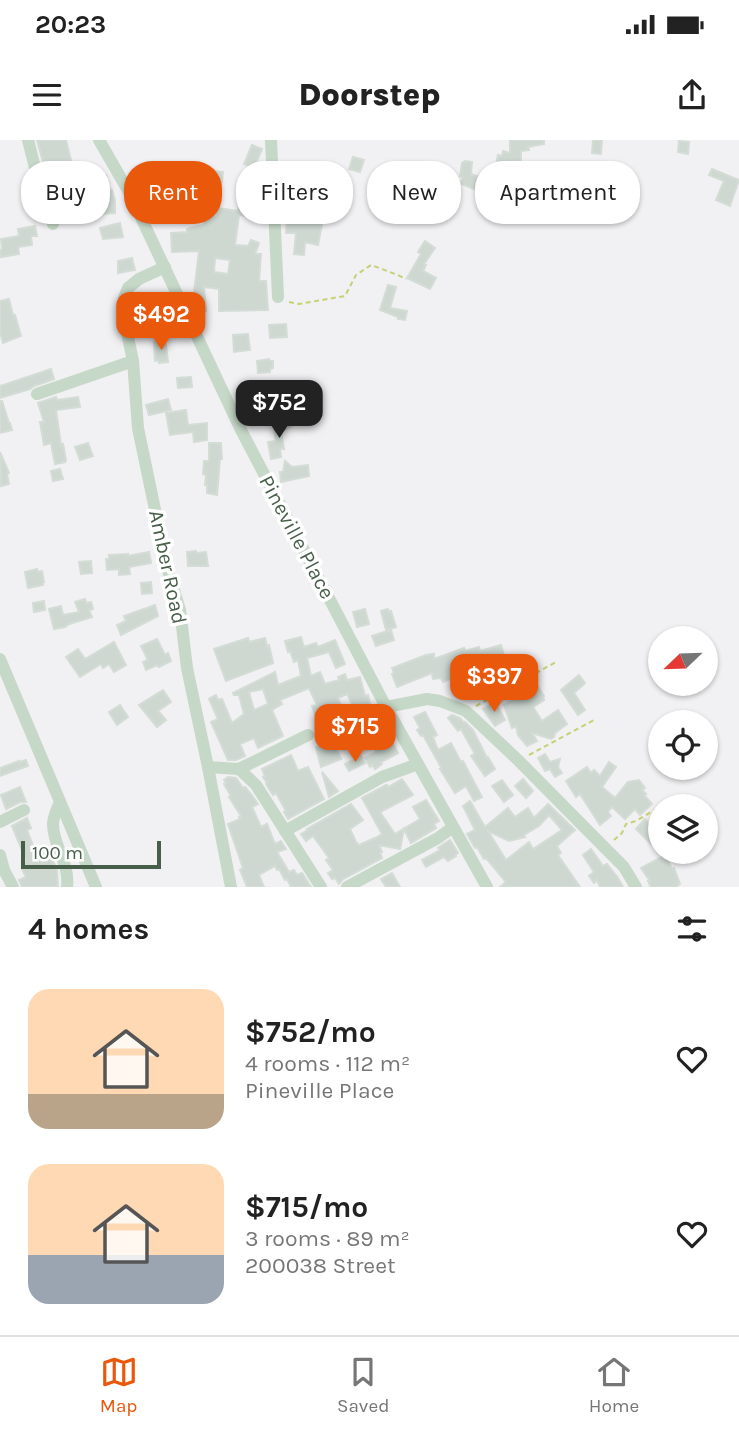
<!DOCTYPE html>
<meta charset="utf-8">
<style>
:root{--surface:#fff;--page:#f6f6f6;--text:#222;--muted:#767676;--line:#e0e0e0;--accent:#ea580c}
body{margin:0;font-family:Karla,sans-serif;background:var(--page);color:var(--text);height:100vh;display:flex;flex-direction:column;font-size:26px;white-space:nowrap}
*{box-sizing:border-box;margin:0}
p{font-size:23px;color:var(--muted)}
.icon{flex:none;width:38px;height:38px;fill:none;stroke:currentColor;stroke-width:2;stroke-linecap:round;stroke-linejoin:round}
.map{position:relative;height:747px;overflow:hidden}
.panel{display:flex;flex-direction:column;background:var(--surface);flex:1}
.panel>*{flex:none}
.guide{position:absolute;left:21px;top:21px;width:698px;height:63px;display:flex;gap:14px}
.needle{width:46px;rotate:247deg}
.tools{position:absolute;left:648px;top:486px;display:grid;gap:14px}
.tools a{display:grid;place-items:center;width:70px;height:70px;border-radius:50%;background:var(--surface);box-shadow:0 2px 5px #0004;font-size:35px}
.scale{position:absolute;left:21px;bottom:18px;width:140px;box-sizing:border-box;padding-left:7px;border:4px solid #475e49;border-top:0;font-size:19px;line-height:24px;white-space:nowrap;color:#475e49;-webkit-text-stroke:5px #fff;paint-order:stroke}
.price{position:absolute;translate:-50% -60px;padding:0 16px;border-radius:14px;background:var(--accent);color:#fff;font-size:23px;line-height:46px;filter:drop-shadow(0 2px 4px #0008)}
.price::after{content:'';position:absolute;left:50%;top:42px;width:21px;height:16px;margin-left:-10px;background:inherit;clip-path:polygon(0 0,100% 0,50% 100%)}
.price.current{background:#222;color:#fff}
ul{padding:0;list-style:none}
li{display:flex;align-items:center;gap:21px;height:175px;padding:0 28px}
li span{display:grid;place-items:center;flex:none;width:196px;height:140px;border-radius:21px;color:#555}
li>.icon{margin-inline-start:auto}
span .icon{width:84px;height:84px;fill:#fffc;stroke-width:1}
li b{font-size:30px}
h2{display:flex;justify-content:space-between;align-items:center;height:84px;padding:0 28px;font-size:30px}
.chip{padding:0 24px;border-radius:28px;background:var(--surface);box-shadow:0 2px 5px #0004;font-size:24px;line-height:63px}
.chip.current{background:var(--accent);color:#fff}
.status{display:flex;justify-content:space-between;align-items:center;height:49px;padding:0 35px;background:var(--surface);direction:ltr}
.status svg{height:19px;fill:currentColor}
header{display:flex;justify-content:space-between;align-items:center;height:91px;padding:0 28px;background:var(--surface);font-size:32px;font-weight:800}
.tabs{display:flex;justify-content:space-around;align-items:center;height:98px;border-top:2px solid var(--line);background:var(--surface);font-size:19px;color:var(--muted)}
.tabs a{display:grid;justify-items:center;gap:4px}
.tabs .current{color:var(--accent)}
.map>svg:first-child{display:block}
</style>
<div class="status"><b>20:23</b><svg viewBox="0 0 49 12"><path d="M0 12V9h3v3zM5 12V6h3v6zM10 12V3h3v9zM15 12V0h3v12zM26 1h20v11H26zM47 4h2v5h-2z"/></svg></div>
<header><svg class="icon" aria-label="menu" viewBox="0 0 24 24"><path d="M4 6h16M4 12h16M4 18h16"/></svg>Doorstep<svg class="icon" aria-label="share" viewBox="0 0 24 24"><path d="M12 15V3M7 8l5-5 5 5M5 13v7h14v-7"/></svg></header>
<div class="map">
<svg width="739" height="747" viewBox="0 0 739 747">
<rect width="100%" height="100%" fill="#f1f0f2"/>
<g fill="#ced8d1" stroke="#d4dcd6" stroke-width="2" fill-rule="evenodd">
<polygon points="37,0 66,0 80,57 54,63"/>
<polygon points="510,0 544,0 544,4 528,7 529,10 521,11 521,33 506,35 506,37 494,35 498,15 502,16 503,11 510,13"/>
<polygon points="593,0 602,0 601,14 592,13"/>
<polygon points="679,1 689,2 688,14 678,12"/>
<polygon points="252,5 262,9 254,28 244,24"/>
<polygon points="353,17 364,20 360,32 349,29"/>
<polygon points="465,21 472,22 471,34 483,38 479,51 461,44 463,37 460,36 462,23"/>
<polygon points="248,28 264,32 260,48 244,44"/>
<polygon points="712,29 739,40 730,66 716,60 724,41 709,35"/>
<polygon points="207,30 223,32 222,42 220,42 219,56 207,54 209,40 206,40"/>
<polygon points="309,30 310,45 301,45 299,31"/>
<polygon points="106,35 110,50 112,50 115,61 115,73 102,74 100,59 99,59 95,42 97,41 98,38"/>
<polygon points="136,35 177,41 177,39 190,42 186,58 170,55 170,59 140,55 137,49"/>
<polygon points="389,54 400,58 397,65 411,71 408,77 383,66"/>
<path d="M240 61 249 63 246 76 239 75 235 105 248 106 251 100 259 103 255 114H261L259 141H266L268 170 219 171V149L204 147 206 171 195 172 193 160 199 111 172 112 171 93 187 92V89L190 88 203 85 207 75 216 76 218 68 238 71ZM215 118 230 120 228 134 214 132Z"/>
<polygon points="288,66 302,66 301,79 322,84 318,105 305,102 304,115 294,114 296,93 286,93"/>
<polygon points="611,69 623,69 623,78 610,77"/>
<polygon points="120,83 123,97 103,99 100,88"/>
<polygon points="35,86 37,96 31,96 32,105 18,107 19,114 1,117 0,110 2,109 1,99 19,96 18,89"/>
<polygon points="425,101 435,108 424,124 426,125 423,131 436,138 430,149 407,138 421,114 418,112"/>
<polygon points="132,118 135,130 118,133 118,121"/>
<polygon points="388,145 396,147 390,168 407,171 405,180 398,179 398,177 380,170"/>
<polygon points="9,159 13,175 15,175 21,196 3,203 0,192 0,161"/>
<polygon points="161,170 164,187 150,190 146,173"/>
<polygon points="286,184 287,197 270,198 269,185"/>
<polygon points="248,194 250,210 234,212 233,195"/>
<polygon points="162,201 163,206 166,205 168,222 159,223 158,220 155,221 154,202"/>
<polygon points="269,219 270,221 273,221 273,228 270,229 270,232 258,233 257,221"/>
<polygon points="51,229 54,239 34,246 30,249 0,258 0,246"/>
<polygon points="191,237 192,247 178,248 177,238"/>
<polygon points="282,245 291,247 289,266 279,265"/>
<polygon points="56,257 57,260 78,257 80,267 56,270 61,305 63,304 66,320 65,322 55,324 51,303 44,305 40,282 44,282 38,263"/>
<polygon points="168,259 171,270 149,275 146,265"/>
<polygon points="0,261 2,261 9,283 10,283 12,290 0,293"/>
<polygon points="186,270 188,285 207,283 207,300 194,302 193,292 170,295 166,273"/>
<polygon points="299,282 281,292 284,309 280,309 281,317 271,319 268,302 276,301 274,290 278,289 277,284"/>
<polygon points="88,303 93,316 80,320 75,307"/>
<polygon points="209,303 221,303 222,319 220,319 217,355 207,353 207,345 205,345 206,335 203,334 204,321 209,321"/>
<polygon points="0,312 9,333 7,334 9,344 1,346"/>
<polygon points="285,321 292,327 308,325 309,336 281,342 280,332 283,332"/>
<polygon points="60,329 63,339 53,341 51,331"/>
<polygon points="196,411 196,413 206,412 208,426 188,426 187,412"/>
<polygon points="149,412 151,423 129,427 130,434 119,435 119,429 107,430 106,419 109,419 109,415 128,414 128,416"/>
<polygon points="91,421 92,433 81,434 79,422"/>
<polygon points="37,429 38,432 42,431 44,442 43,442 43,445 28,448 25,432"/>
<polygon points="151,442 152,453 142,454 141,443"/>
<polygon points="85,459 86,463 91,462 93,469 89,470 92,477 69,484 65,487 54,489 49,469 61,466 63,475 79,472 75,462"/>
<polygon points="44,461 45,470 34,472 33,463"/>
<polygon points="155,465 158,476 121,495 117,485 126,481 124,476"/>
<polygon points="365,469 369,484 357,487 353,472"/>
<polygon points="388,469 389,472 391,471 396,487 386,490 381,471"/>
<polygon points="391,490 394,500 376,506 372,496"/>
<path d="M301 497 304 507 316 503 318 507 335 500 345 524 336 528 329 512 307 518 311 536 320 532 325 544 339 540 338 537 345 534 347 540 360 537 365 556 368 555 373 576 377 574 398 613 381 622 382 624 375 629 372 625 370 627 365 618 376 612 347 554 338 558 354 598H351L352 601 336 608 341 619 321 627 316 607 344 596 339 581 334 582 331 574 317 580 312 566 317 565 309 548 280 560 282 564 272 570 283 596 258 608 254 598 240 604 245 616 236 620H228L211 582 218 579 209 559 216 555 218 560 222 559 232 583 244 574 239 555H234L233 553 275 532 278 545 301 536 298 520 294 522 290 511 288 512 285 501ZM263 549 268 564 254 570 249 552Z"/>
<polygon points="248,498 249,502 265,498 267,506 269,505 273,523 226,541 214,509"/>
<polygon points="157,499 165,515 168,513 171,521 159,527 157,525 146,530 143,522 148,520 141,506"/>
<polygon points="114,502 126,525 114,532 109,524 103,528 101,524 80,537 66,517 78,509 85,519"/>
<polygon points="501,505 505,519 514,515 518,523 492,529 491,526 493,524 493,522 478,529 488,548 477,554 469,539 458,544 450,539 443,542 441,538 433,539 432,533 397,547 392,534 394,533 392,528 426,515 434,514 434,519 464,508 465,511 479,507 480,511"/>
<polygon points="579,535 585,543 574,553 585,570 578,575 561,550"/>
<polygon points="537,545 544,556 543,557 544,560 533,567 542,581 558,570 567,584 555,593 554,597 551,599 532,593 537,601 527,606 518,595 516,586 512,588 504,565 520,553 521,555"/>
<polygon points="163,550 171,562 158,571 166,580 157,587 139,565"/>
<polygon points="495,562 505,580 495,586 483,569"/>
<polygon points="120,565 128,577 117,585 109,572"/>
<polygon points="425,572 437,595 433,597 438,610 451,603 461,622 463,621 482,657 474,661 466,646 455,653 440,629 442,629 423,595 421,596 417,590 420,588 414,577"/>
<polygon points="452,575 460,578 464,583 465,582 473,590 487,618 488,617 495,629 485,636 471,616 475,614 461,589 458,591 448,578"/>
<polygon points="545,614 550,622 560,619 558,627 562,633 555,637 550,629 545,631 538,618"/>
<polygon points="291,615 298,631 308,627 324,659 288,679 284,672 286,671 276,653 273,655 266,644 267,643 263,637 265,636 262,629"/>
<polygon points="361,616 365,623 349,631 345,624"/>
<polygon points="26,620 28,626 0,636 0,628 19,621 19,622"/>
<polygon points="609,622 616,627 602,647 615,658 628,642 639,640 645,648 642,650 646,654 644,655 652,664 640,675 635,669 625,679 612,667 608,672 611,676 600,685 580,654 576,657 566,641 587,627 591,633 594,630 600,636"/>
<polygon points="322,632 338,651 329,657"/>
<polygon points="228,637 236,638 243,648 245,647 251,654 258,664 252,667 261,687 267,684 275,704 281,701 284,706 286,709 277,712 289,732 294,730 297,735 302,733 311,747 291,747 287,739 285,740 279,729 277,730 275,726 259,735 264,747 247,747 240,730 243,728 228,684 240,679 239,677 241,676 229,657 231,656 224,644 226,643 224,640"/>
<polygon points="402,639 413,655 380,672 395,694 420,679 413,667 426,660 439,681 434,684 436,688 411,703 404,689 400,709 379,705 382,712 380,713 382,718 343,739 339,744 335,738 332,739 328,733 333,730 326,720 329,718 313,696 306,701 301,694 308,690 307,689 351,664 363,680 350,689 356,702 359,705 375,698 382,694 362,658 386,645 387,645 388,647"/>
<polygon points="523,639 533,651 526,658 515,646"/>
<polygon points="502,640 513,655 504,662 492,646"/>
<polygon points="20,647 26,662 20,662 6,669 1,655"/>
<path d="M470 661 485 687 508 668 515 677 528 668 534 678 548 664 575 690 557 706 561 713 558 715 580 747H500L506 742 486 718 484 719 477 707 475 708 467 694 475 690 463 666ZM549 675 562 690 533 709 529 702 506 720 488 691 509 701 525 697 524 695 539 686Z"/>
<polygon points="27,678 31,688 27,690 37,716 49,711 57,730 58,746 55,747 22,747 19,740 26,737 22,729 26,727 23,722 26,720 12,686"/>
<polygon points="645,679 660,693 651,704 636,689"/>
<polygon points="450,700 458,713 455,715 456,716 448,721 444,717 426,727 422,720 440,710 438,708"/>
<polygon points="591,709 603,726 607,724 618,738 623,747 600,747 597,740 594,743 589,736 594,732 583,715"/>
<polygon points="665,715 672,729 674,728 680,744 676,747 651,747 648,741 650,741 641,728"/>
<polygon points="392,733 400,747 386,747 381,739"/>
</g>
<g fill="none" stroke-linecap="round" stroke-linejoin="round">
<g stroke="#c6d173" stroke-width="2" stroke-dasharray="5 3.5" stroke-linecap="butt">
<polyline points="289,162 299,164 345,156 356,135 371,125 398,135 406,139"/>
<polyline points="476,566 556,522"/>
<polyline points="529,615 594,580"/>
<polyline points="614,700 622,693 626,684 636,681 656,669"/>
</g>
<g stroke="#c6d8c7" stroke-width="12">
<polyline points="28,0 43,59 53,84"/>
<polyline points="99,0 130,54 241,290 386,567 487,747"/>
<polyline points="271,0 278,157"/>
<polyline points="165,127 139,139 128,148 124,158 125,183 133,221 138,288 167,427 180,470 187,528 208,627 231,747"/>
<polyline points="37,254 133,221"/>
<polyline points="0,519 96,747"/>
<polyline points="386,567 427,559 440,561 466,571 519,621 605,708 624,727 636,747"/>
<polyline points="208,627 239,629 256,645 321,747"/>
<polyline points="239,629 308,595"/>
<path d="M60 662C57 669 53 677 53 684 53 707 70 723 67 747"/>
<polyline points="0,682 24,670"/>
<polyline points="285,691 382,637 418,624"/>
<polyline points="0,715 4,730 13,747"/>
<polyline points="347,747 438,698 453,687"/>
</g>
</g>
<g text-anchor="middle" dominant-baseline="central" stroke-width="7" stroke-linejoin="round" paint-order="stroke">
<g font-size="21" fill="#475e49" stroke="#fff">
<text transform="translate(297 397) rotate(62)">Pineville Place</text>
<text transform="translate(168 427) rotate(78)">Amber Road</text>
</g>
</g>
</svg>
<div class="tools">
<a><svg class="needle" viewBox="-14 -14 28 28"><path d="M0-13l5 13h-10z" fill="#e53935"/><path d="M0 13l5-13h-10z" fill="#767676"/></svg></a>
<a><svg class="icon" aria-label="locate" viewBox="0 0 24 24"><circle cx="12" cy="12" r="6"/><path d="M12 2v4M12 18v4M2 12h4M18 12h4"/></svg></a>
<a><svg class="icon" aria-label="layers" viewBox="0 0 24 24"><path d="M12 4l9 5-9 5-9-5zM3 14l9 5 9-5"/></svg></a>
</div>
<div class="scale">100 m</div>
<b class="price" style="left:161px;top:212px">$492</b>
<b class="price current" style="left:279px;top:300px">$752</b>
<b class="price" style="left:494px;top:574px">$397</b>
<b class="price" style="left:355px;top:624px">$715</b>
<div class="guide">
<a class="chip">Buy</a>
<a class="chip current">Rent</a>
<a class="chip">Filters</a>
<a class="chip">New</a>
<a class="chip">Apartment</a>
</div>
</div>
<section class="panel">
<h2>4 homes<svg class="icon" aria-label="filters" viewBox="0 0 24 24"><path d="M4 7h16M4 17h16"/><circle cx="9" cy="7" r="2"/><circle cx="15" cy="17" r="2"/></svg></h2>
<ul>
<li><span style="background:linear-gradient(#ffd9b3 75%,#b9a48a 0)"><svg class="icon" aria-label="home" viewBox="0 0 24 24"><path d="M3 11l9-7 9 7M6 9v11h12V9"/></svg></span><div><b>$752/mo</b><p>4 rooms · 112 m²</p><p>Pineville Place</p></div><svg class="icon" aria-label="heart" viewBox="0 0 24 24"><path d="M12 20l-8-8c-3-5 5-10 8-4 3-6 11-1 8 4z"/></svg></li>
<li><span style="background:linear-gradient(#ffd9b3 65%,#9aa5b1 0)"><svg class="icon" aria-label="home" viewBox="0 0 24 24"><path d="M3 11l9-7 9 7M6 9v11h12V9"/></svg></span><div><b>$715/mo</b><p>3 rooms · 89 m²</p><p>200038 Street</p></div><svg class="icon" aria-label="heart" viewBox="0 0 24 24"><path d="M12 20l-8-8c-3-5 5-10 8-4 3-6 11-1 8 4z"/></svg></li>
</ul>
</section>
<nav class="tabs">
<a class="current"><svg class="icon" aria-label="map" viewBox="0 0 24 24"><path d="M3 6l6-2 6 2 6-2v14l-6 2-6-2-6 2zM9 4v14M15 6v14"/></svg>Map</a>
<a><svg class="icon" aria-label="saved" viewBox="0 0 24 24"><path d="M7 4h10v16l-5-4-5 4z"/></svg>Saved</a>
<a><svg class="icon" aria-label="home" viewBox="0 0 24 24"><path d="M3 11l9-7 9 7M6 9v11h12V9"/></svg>Home</a>
</nav>
